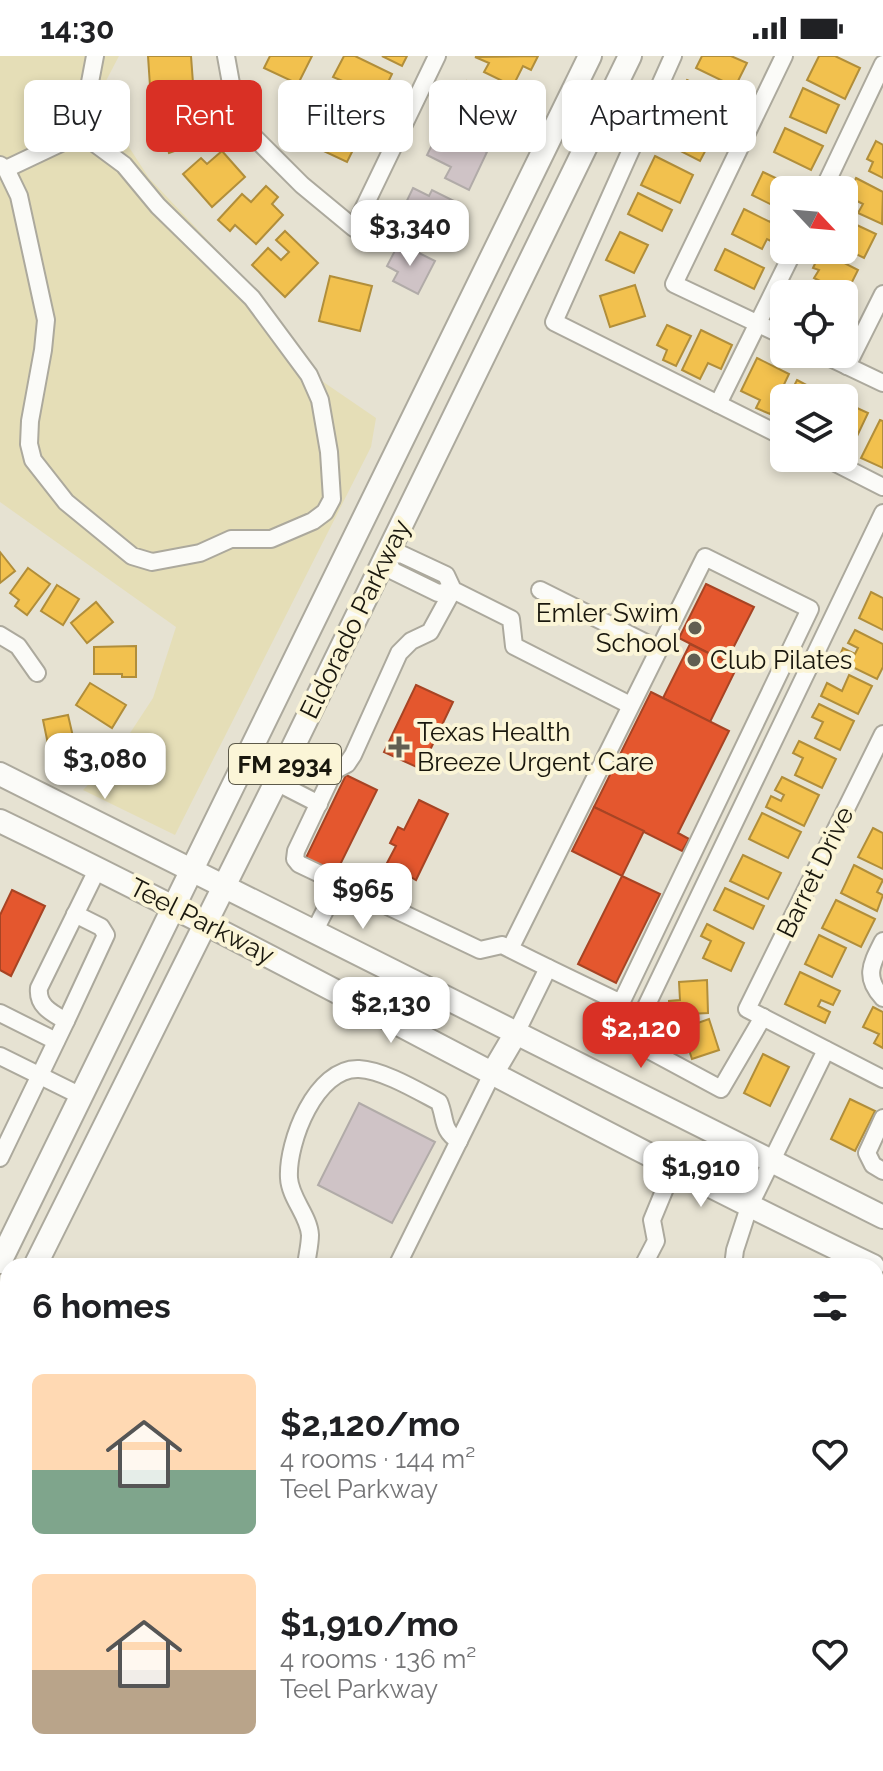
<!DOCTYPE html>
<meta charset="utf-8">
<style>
:root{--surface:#fff;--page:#f2f2f2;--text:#202124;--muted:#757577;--accent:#d93025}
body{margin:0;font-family:Raleway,sans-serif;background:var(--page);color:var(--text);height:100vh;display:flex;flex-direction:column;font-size:30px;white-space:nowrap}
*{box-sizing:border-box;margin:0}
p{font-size:26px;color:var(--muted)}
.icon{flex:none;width:44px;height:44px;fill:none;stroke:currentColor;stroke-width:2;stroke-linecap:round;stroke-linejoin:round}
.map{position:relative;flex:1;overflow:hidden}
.panel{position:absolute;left:0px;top:1202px;width:884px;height:514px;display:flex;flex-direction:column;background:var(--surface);border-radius:24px 24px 0 0;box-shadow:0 4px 12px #0003}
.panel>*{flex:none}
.banner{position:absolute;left:24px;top:24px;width:836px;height:72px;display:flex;gap:16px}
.needle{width:52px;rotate:116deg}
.controls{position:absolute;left:770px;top:120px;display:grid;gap:16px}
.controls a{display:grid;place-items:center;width:88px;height:88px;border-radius:12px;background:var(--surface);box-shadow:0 4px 12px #0003;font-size:40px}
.price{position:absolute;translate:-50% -68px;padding:0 18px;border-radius:16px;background:#fff;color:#222;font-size:26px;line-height:52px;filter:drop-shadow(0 2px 4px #0008)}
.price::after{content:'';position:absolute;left:50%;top:48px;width:24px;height:18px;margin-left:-12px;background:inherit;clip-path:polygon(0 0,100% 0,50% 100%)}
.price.on{background:var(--accent);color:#fff}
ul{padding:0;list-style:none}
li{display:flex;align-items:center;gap:24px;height:200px;padding:0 32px}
li span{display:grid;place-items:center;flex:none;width:224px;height:160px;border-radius:12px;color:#555}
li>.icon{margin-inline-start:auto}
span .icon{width:96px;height:96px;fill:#fffc;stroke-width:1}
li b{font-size:34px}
h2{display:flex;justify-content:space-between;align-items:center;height:96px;padding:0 32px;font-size:34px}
.chip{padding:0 28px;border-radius:12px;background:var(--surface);box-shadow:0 4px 12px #0003;font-size:28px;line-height:72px}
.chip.on{background:var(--accent);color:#fff}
.status{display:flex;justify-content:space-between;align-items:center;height:56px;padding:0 40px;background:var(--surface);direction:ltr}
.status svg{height:22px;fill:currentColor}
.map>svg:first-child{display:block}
</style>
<div class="status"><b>14:30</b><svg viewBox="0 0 49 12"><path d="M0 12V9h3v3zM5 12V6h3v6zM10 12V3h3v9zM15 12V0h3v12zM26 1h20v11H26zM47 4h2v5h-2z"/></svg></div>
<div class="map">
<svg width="883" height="1715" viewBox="0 0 883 1715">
<rect width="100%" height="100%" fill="#e6e2d2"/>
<polygon fill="#e5deb7" points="0,0 119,0 97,42 149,122 219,196 319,323 376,362 371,391 175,779 83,734 113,703 153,642 176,571 0,446"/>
<g fill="#f2c14e" stroke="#b18e3a" stroke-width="2">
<polygon points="148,0 191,0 193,27 150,30"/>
<polygon points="270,0 312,0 298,28 264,12"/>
<polygon points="344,0 355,0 392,18 375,53 340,36 345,26 333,21"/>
<polygon points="382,0 407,0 402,10"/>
<polygon points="538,0 531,14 523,10 513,30 484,16 489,7 475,1"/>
<polygon points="702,0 731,0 747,7 735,31 696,12"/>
<polygon points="819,0 835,0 860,12 845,43 807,24"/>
<polygon points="687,24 729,44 717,68 695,57 700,47 680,38"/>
<polygon points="467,25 510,47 503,61 495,57 484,79 462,67 467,58 453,50"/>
<polygon points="803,32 839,49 826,77 790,61"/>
<polygon points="184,43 186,51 197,48 209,83 169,97 166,86 175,83 171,71 155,76 148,55"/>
<polygon points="321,53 363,74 347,106 313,90 321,73 313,69"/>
<polygon points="672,62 712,82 700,105 661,85"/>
<polygon points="785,72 823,90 811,114 774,96"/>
<polygon points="876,85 883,89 883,122 869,115 873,106 867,103"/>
<polygon points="222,95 245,121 212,151 183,118 201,102 207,108"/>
<polygon points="655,100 693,119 680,147 641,129"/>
<polygon points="763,116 788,128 790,123 806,131 804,134 784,134 784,155 752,139"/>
<polygon points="856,122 883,136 882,168 858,157 863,148 847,140"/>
<polygon points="266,130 278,141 272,148 283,159 256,188 235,169 230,175 218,164 242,138 251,146"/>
<polygon points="638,137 672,154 662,175 628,158"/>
<polygon points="744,153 770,166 772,162 784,168 777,188 767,183 762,193 732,178"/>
<polygon points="844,163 876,178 864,202 844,192 847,181 844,180"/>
<polygon points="285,175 318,207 285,241 252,209 268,192 281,204 289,196 276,184"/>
<polygon points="620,176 648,189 634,217 606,204"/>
<polygon points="725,193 764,212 754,233 715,214"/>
<polygon points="821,195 858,214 846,238 814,222 819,214 813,212"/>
<polygon points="330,220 372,230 360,275 319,265"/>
<polygon points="635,229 645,260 610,271 600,240"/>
<polygon points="667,269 691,280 676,310 663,304 667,294 657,289"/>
<polygon points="701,274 732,289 721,313 708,307 700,323 682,314"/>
<polygon points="757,302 789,318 770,358 756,352 760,344 741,335"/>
<polygon points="797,324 829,341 829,342 788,342"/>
<polygon points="844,346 868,357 850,395 844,392"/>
<polygon points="880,364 883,365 883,412 861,402"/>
<polygon points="0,496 15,515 0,527"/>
<polygon points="28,512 50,528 27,559 15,550 19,544 10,537"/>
<polygon points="57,529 79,543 63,569 41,555"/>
<polygon points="871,536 883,542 883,574 859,562"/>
<polygon points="96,546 113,566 87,587 71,567"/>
<polygon points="855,574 883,588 883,611 877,623 838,604 843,592 855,598 858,592 848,587"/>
<polygon points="136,590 136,621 122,621 122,618 94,618 94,591"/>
<polygon points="849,619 872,630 858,658 821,640 827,627 842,635"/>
<polygon points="90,627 126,649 112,672 76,649"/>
<polygon points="819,648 854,665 840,694 815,682 823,666 812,661"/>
<polygon points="68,659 77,698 60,702 58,696 50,698 43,664"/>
<polygon points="799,685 836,703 822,732 795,719 803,702 793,697"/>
<polygon points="782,721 819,739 804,770 766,751 771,740 781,745 784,739 775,734"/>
<polygon points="762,757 801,776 788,802 749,783"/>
<polygon points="873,772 883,777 883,813 858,801"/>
<polygon points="743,799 781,817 768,843 730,825"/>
<polygon points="854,809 883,824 877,836 883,839 877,855 841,837"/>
<polygon points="725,832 764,850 753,873 714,854"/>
<polygon points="836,844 875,863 861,891 822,872"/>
<polygon points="707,868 744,887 731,915 703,902 711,885 701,880"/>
<polygon points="819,879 846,892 832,921 805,908"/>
<polygon points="800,916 840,935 833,949 821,944 818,950 830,956 825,967 785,948"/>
<polygon points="707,924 708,957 669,959 669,945 680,944 679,926"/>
<polygon points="873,951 883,956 883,992 874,987 879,978 863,971"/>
<polygon points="709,963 719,994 692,1003 685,982 675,986 672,976"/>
<polygon points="763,998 789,1011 770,1050 744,1037"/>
<polygon points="850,1043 875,1055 855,1095 831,1083"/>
<polygon points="876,1263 883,1265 883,1275 876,1297"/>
<polygon points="883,1499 883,1528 876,1524 876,1513"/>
<polygon points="876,1535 883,1538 883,1567 876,1564"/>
<polygon points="876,1575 883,1579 883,1599 880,1606 876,1604"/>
<polygon points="882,1681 883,1682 883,1710 876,1707 876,1694"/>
<polygon points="447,1708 456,1708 470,1715 443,1715"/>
<polygon points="572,1708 617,1708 614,1715 587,1715"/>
<polygon points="661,1708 706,1708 707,1715 662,1715"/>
<polygon points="794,1708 823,1708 830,1711 828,1715 791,1715"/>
</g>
<g fill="#e4572e" stroke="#a74424" stroke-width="2">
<polygon points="706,528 754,551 726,606 679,582"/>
<polygon points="690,588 737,611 710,666 663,642"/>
<polygon points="416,629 453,646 421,713 384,696"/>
<polygon points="651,636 729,675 678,777 689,783 682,795 594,751"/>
<polygon points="346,719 377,734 333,823 303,808"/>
<polygon points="419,744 448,758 416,824 409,820 405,827 388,818 391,812 386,809 396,790 390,787 398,771 404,774"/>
<polygon points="594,751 644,775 622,820 572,795"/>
<polygon points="622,820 660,838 616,927 578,908"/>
<polygon points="12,834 45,850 11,920 0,914 0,859"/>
</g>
<g fill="#cfc3c6" stroke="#b1aba8" stroke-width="2">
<polygon points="440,73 487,96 469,134 445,122 451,111 427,99"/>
<polygon points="413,132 429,140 432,134 456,146 439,181 399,161"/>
<polygon points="399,187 435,205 418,238 393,225 398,216 387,210"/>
<polygon points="359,1047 435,1086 392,1167 318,1129"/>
<polygon points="0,1445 8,1449 8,1486 0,1481"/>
<polygon points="0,1491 8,1495 8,1532 0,1528"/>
<polygon points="0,1536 8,1540 8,1547 0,1563"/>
<polygon points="348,1708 389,1708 386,1715 357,1715"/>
</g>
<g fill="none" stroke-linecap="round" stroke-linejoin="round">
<defs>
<g id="minor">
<polyline points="226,0 232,33 252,79 302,129 354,172 437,0"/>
<polyline points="673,0 554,266 784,381"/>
<polyline points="0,109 6,113 19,140 46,264 43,294 30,365 29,388 33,404 66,446 132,500 152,506 200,497 231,483 271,483 313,465 325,456 332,443 329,396 320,344 309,319 252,242 158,150 124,109 93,86 83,63 95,0"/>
<polyline points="6,113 63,86 93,86"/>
<polyline points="823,134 883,8"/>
<polyline points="784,280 674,228 784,0"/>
<polyline points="822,298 883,327"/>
<polyline points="847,310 883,238"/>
<polyline points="718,348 794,194"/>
<polyline points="826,402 883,431"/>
<path d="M453 534 430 576 411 585 399 597 353 699 347 708 334 715 296 795 295 803 299 808 480 894 502 889C541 909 581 928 621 947L810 553 705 501 510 893"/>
<polyline points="453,534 446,519 401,498 385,500 393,515 438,537 453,534 511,563 514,590 630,649"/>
<polyline points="540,534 658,593"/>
<polyline points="0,579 18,590 37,617"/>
<polyline points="883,678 747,953 883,1023"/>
<polyline points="276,726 319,748"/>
<polyline points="314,876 339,827"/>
<path d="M883 885C872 907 863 921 883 942"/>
<polyline points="0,957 56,985"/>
<polyline points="763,961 721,1033 630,984 883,457"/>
<polyline points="66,965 106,879 101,871 75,858"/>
<polyline points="516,977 548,912"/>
<polyline points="0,1000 81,1040"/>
<polyline points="883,1062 867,1097 873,1109 883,1115"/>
<path d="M0 1102 66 965C52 957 37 950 39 932L98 812"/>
<path d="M306 1210C307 1200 310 1189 310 1179 309 1160 290 1142 289 1122 287 1086 316 1011 359 1013 383 1014 418 1035 439 1046 446 1062 441 1074 459 1085"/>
<polyline points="397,1210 493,1016"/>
<polyline points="643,1210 656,1185 652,1164 673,1113"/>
<polyline points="733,1210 735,1194 749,1151 826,994"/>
<polyline points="0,1240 8,1244"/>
<polyline points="876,1344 883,1348"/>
<polyline points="876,1438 883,1424"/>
<polyline points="0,1636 8,1621"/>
<polyline points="292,1715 297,1708"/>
<polyline points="528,1715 532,1708"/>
</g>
<g id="major">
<polyline points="0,718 883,1161"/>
<path d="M0 765C294 907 578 1069 873 1210"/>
<polyline points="493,1016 516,977"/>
<polyline points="0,1206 590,0"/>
<polyline points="35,1210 276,726 630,0"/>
<polyline points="0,1281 8,1265"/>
</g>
</defs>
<use href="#minor" stroke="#aca99d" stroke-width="20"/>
<use href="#major" stroke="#aca99d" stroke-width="26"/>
<use href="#minor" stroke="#fbfbf8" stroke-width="16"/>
<use href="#major" stroke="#fbfbf8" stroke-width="22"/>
</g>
<g fill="#615e52" stroke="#fbf5d7" stroke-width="3">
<circle cx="695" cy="572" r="8"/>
<circle cx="694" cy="604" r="8"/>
<path d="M395 679h8v8h8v8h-8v8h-8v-8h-8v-8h8z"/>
</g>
<g text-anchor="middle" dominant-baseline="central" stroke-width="8" stroke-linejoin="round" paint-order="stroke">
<rect fill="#fbf5d7" stroke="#5d5a4a" stroke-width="2" x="229" y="688" width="112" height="40" rx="6"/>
<g font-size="24" font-weight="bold" fill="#19170d">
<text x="285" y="708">FM 2934</text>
</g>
<g font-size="26" fill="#19170d" stroke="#fbf5d7" text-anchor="start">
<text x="679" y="557" text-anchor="end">Emler Swim<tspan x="679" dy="30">School</tspan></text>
<text x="710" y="604">Club Pilates</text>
<text x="417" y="676">Texas Health<tspan x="417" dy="30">Breeze Urgent Care</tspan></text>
</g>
<g font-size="26" fill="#19170d" stroke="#fbf5d7">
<text transform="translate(355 563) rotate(-64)">Eldorado Parkway</text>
<text transform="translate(815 816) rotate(-64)">Barret Drive</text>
<text transform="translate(202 865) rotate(27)">Teel Parkway</text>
</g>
</g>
</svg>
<div class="controls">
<a><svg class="needle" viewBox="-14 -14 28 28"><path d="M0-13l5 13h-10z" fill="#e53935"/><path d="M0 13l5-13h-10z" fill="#757577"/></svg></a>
<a><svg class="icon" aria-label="locate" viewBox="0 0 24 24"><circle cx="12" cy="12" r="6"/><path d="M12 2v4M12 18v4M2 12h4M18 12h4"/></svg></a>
<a><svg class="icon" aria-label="layers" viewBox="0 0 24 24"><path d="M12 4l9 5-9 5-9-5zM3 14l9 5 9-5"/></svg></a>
</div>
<b class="price" style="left:410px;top:212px">$3,340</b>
<b class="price" style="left:105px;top:745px">$3,080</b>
<b class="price" style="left:363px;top:875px">$965</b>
<b class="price" style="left:391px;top:989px">$2,130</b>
<b class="price on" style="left:641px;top:1014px">$2,120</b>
<b class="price" style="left:701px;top:1153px">$1,910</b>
<div class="banner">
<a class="chip">Buy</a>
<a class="chip on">Rent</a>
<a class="chip">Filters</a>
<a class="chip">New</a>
<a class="chip">Apartment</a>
</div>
<section class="panel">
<h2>6 homes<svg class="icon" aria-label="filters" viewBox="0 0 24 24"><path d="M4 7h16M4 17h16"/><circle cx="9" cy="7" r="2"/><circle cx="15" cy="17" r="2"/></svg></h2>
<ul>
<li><span style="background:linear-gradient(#ffd9b3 60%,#7fa58c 0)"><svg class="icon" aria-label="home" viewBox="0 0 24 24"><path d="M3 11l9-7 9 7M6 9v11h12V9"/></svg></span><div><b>$2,120/mo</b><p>4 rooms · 144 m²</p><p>Teel Parkway</p></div><svg class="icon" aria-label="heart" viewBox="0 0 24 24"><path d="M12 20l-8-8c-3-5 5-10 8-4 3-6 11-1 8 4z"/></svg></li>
<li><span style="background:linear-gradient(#ffd9b3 60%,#b9a48a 0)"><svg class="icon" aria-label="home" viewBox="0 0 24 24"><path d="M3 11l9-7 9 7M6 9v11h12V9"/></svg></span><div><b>$1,910/mo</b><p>4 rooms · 136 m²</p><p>Teel Parkway</p></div><svg class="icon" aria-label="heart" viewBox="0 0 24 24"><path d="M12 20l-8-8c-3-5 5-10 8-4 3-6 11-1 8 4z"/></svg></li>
</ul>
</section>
</div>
